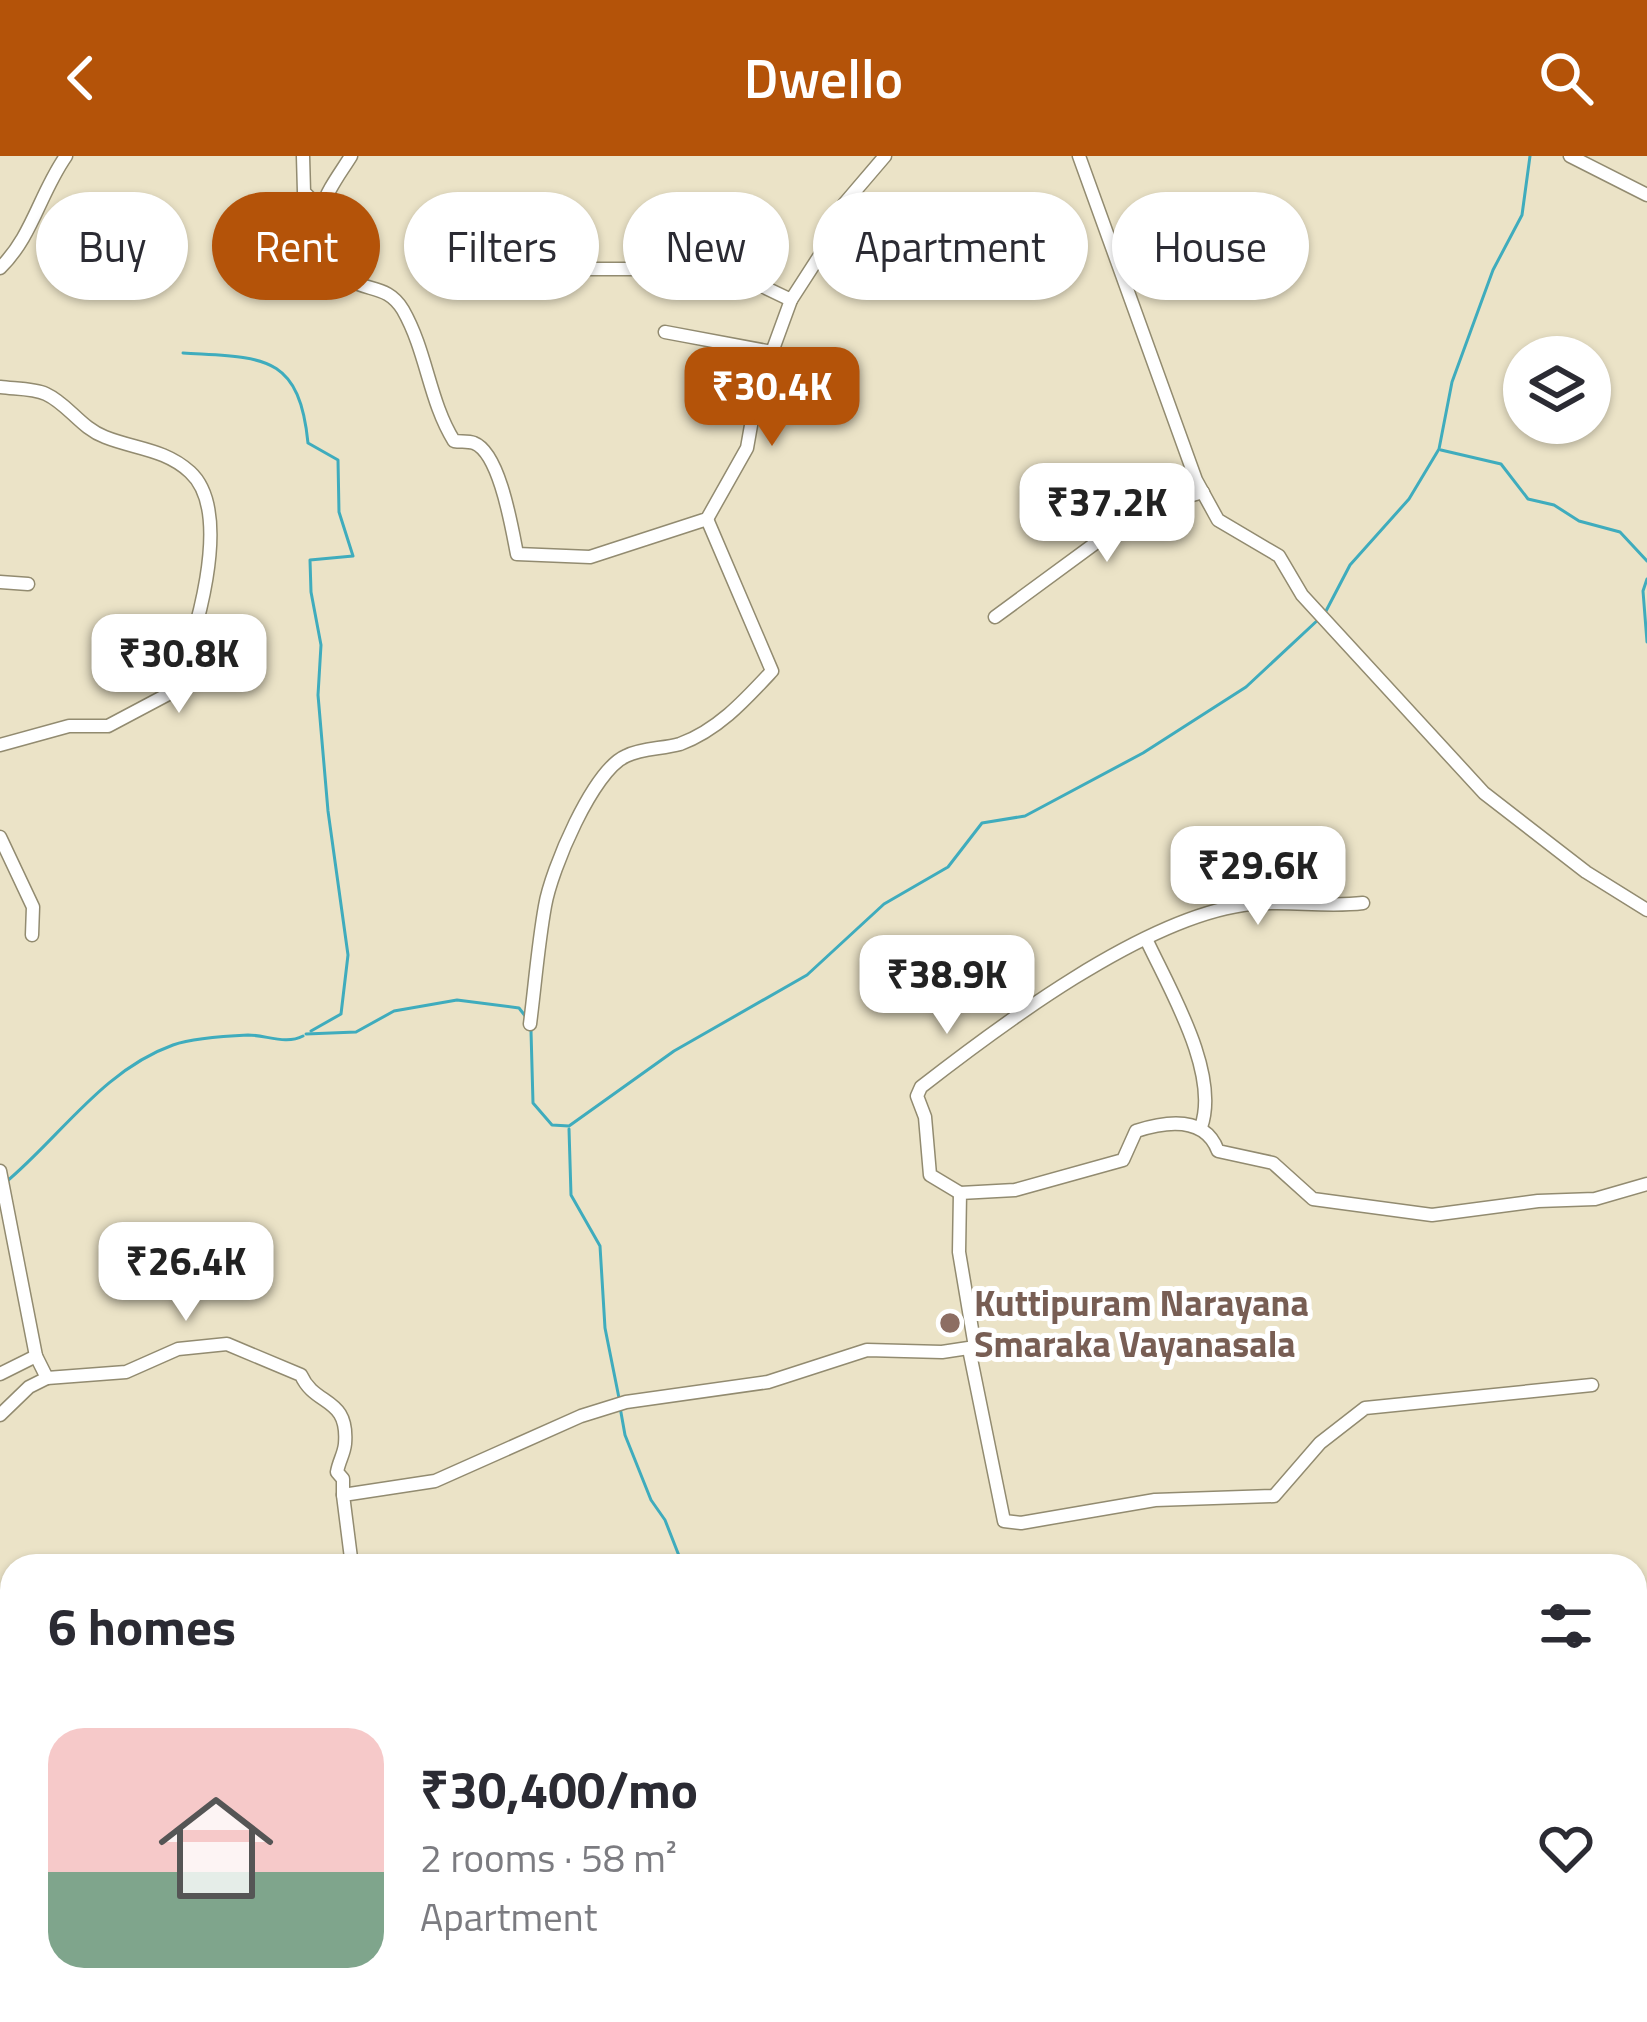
<!DOCTYPE html>
<meta charset="utf-8">
<style>
:root{--surface:#fff;--page:#f7f7f7;--text:#2b2b33;--muted:#7c7c81;--line:#e1e1e2;--accent:#b45309}
body{margin:0;font-family:"Titillium Web",sans-serif;background:var(--page);color:var(--text);height:100vh;display:flex;flex-direction:column;font-size:45px;white-space:nowrap}
*{box-sizing:border-box;margin:0}
p{font-size:39px;color:var(--muted)}
.icon{flex:none;width:66px;height:66px;fill:none;stroke:currentColor;stroke-width:2;stroke-linecap:round;stroke-linejoin:round}
.map{position:relative;flex:1;overflow:hidden}
.panel{position:absolute;left:0px;top:1398px;width:1647px;height:468px;display:flex;flex-direction:column;background:var(--surface);border-radius:36px 36px 0 0;box-shadow:0 3px 9px #0004}
.panel>*{flex:none}
.top-card{position:absolute;left:36px;top:36px;width:1575px;height:108px;display:flex;gap:24px}
.fabs{position:absolute;left:1503px;top:180px;display:grid;gap:24px}
.fabs a{display:grid;place-items:center;width:108px;height:108px;border-radius:50%;background:var(--surface);box-shadow:0 3px 9px #0004;font-size:60px}
.price{position:absolute;translate:-50% -102px;padding:0 27px;border-radius:24px;background:#fff;color:#222;font-size:39px;line-height:78px;filter:drop-shadow(0 3px 6px #0008)}
.price::after{content:'';position:absolute;left:50%;top:72px;width:36px;height:27px;margin-left:-18px;background:inherit;clip-path:polygon(0 0,100% 0,50% 100%)}
.price.current{background:var(--accent);color:#fff}
ul{padding:0;list-style:none}
li{display:flex;align-items:center;gap:36px;height:300px;padding:0 48px}
li+li{border-top:3px solid var(--line)}
li span{display:grid;place-items:center;flex:none;width:336px;height:240px;border-radius:36px;color:#555}
li>.icon{margin-inline-start:auto}
span .icon{width:144px;height:144px;fill:#fffc;stroke-width:1}
li b{font-size:51px}
h2{display:flex;justify-content:space-between;align-items:center;height:144px;padding:0 48px;font-size:51px}
.tag{padding:0 42px;border-radius:54px;background:var(--surface);box-shadow:0 3px 9px #0004;font-size:42px;line-height:108px}
.tag.current{background:var(--accent);color:#fff}
header{display:flex;justify-content:space-between;align-items:center;height:156px;padding:0 48px;background:var(--accent);color:#fff;font-size:54px;font-weight:600}
.map>svg:first-child{display:block}
</style>
<header><svg class="icon" aria-label="back" viewBox="0 0 24 24"><path d="M15 5l-7 7 7 7"/></svg>Dwello<svg class="icon" aria-label="search" viewBox="0 0 24 24"><circle cx="10" cy="10" r="6"/><path d="M15 15l6 6"/></svg></header>
<div class="map">
<svg width="1647" height="1866" viewBox="0 0 1647 1866">
<rect width="100%" height="100%" fill="#ebe3c7"/>
<g fill="none" stroke-linecap="round" stroke-linejoin="round">
<g stroke="#3facbd" stroke-width="3">
<path d="M183 197C261 202 299 196 308 287L338 304 339 356 353 400 310 404 311 436 321 489 318 539 328 655 348 799 341 858 311 875"/>
<polyline points="1441,294 1501,308 1528,343 1554,349 1579,365 1620,376 1647,405"/>
<polyline points="1647,423 1643,435 1647,486"/>
<polyline points="1326,455 1350,409 1409,343 1439,293 1452,226 1493,114 1522,59 1530,0"/>
<polyline points="531,875 533,947 552,969 569,970 674,895 807,819 884,748 948,711 982,667 1025,660 1143,597 1246,531 1320,462"/>
<polyline points="306,878 356,876 394,855 457,844 519,852 526,861"/>
<polyline points="569,973 571,1039 600,1090 605,1172 619,1242"/>
<path d="M6 1026C60 981 103 914 173 889 193 882 226 880 248 879 266 879 286 889 303 880"/>
<polyline points="620,1251 625,1279 651,1344 665,1364 683,1410"/>
<polyline points="796,1866 796,1854"/>
</g>
<defs>
<g id="street">
<polyline points="303,0 304,36 319,51"/>
<path d="M351 0C331 32 309 55 326 93 331 105 337 117 348 123 369 136 388 129 403 154 427 196 429 245 454 285 461 286 468 285 474 287 500 297 512 373 517 398L590 401 707 363 747 292 756 241 772 196"/>
<polyline points="1079,0 1196,324 1218,364 1279,400 1302,439 1484,637 1586,716 1647,754"/>
<polyline points="1570,0 1647,39"/>
<path d="M0 112C32 81 40 37 66 0"/>
<polyline points="510,113 657,113 739,119 791,144 822,96 844,48 885,0"/>
<polyline points="665,176 772,196 791,144"/>
<path d="M0 231C13 233 33 232 46 238 68 248 81 272 105 281 135 293 165 293 190 316 235 357 194 486 174 535L108 570H69L0 589"/>
<polyline points="0,426 28,428"/>
<polyline points="995,461 1097,386 1100,365 1203,336"/>
<polyline points="0,681 33,751 32,779"/>
<path d="M1147 785C1170 834 1220 918 1201 971"/>
<path d="M530 868C535 829 538 789 545 750 551 714 593 614 626 600 642 592 662 593 680 588 718 574 745 544 772 515L707 363"/>
<path d="M0 1015 36 1200 47 1222 126 1216 178 1193 227 1188 301 1219C315 1251 349 1240 345 1288 344 1298 339 1305 337 1316L343 1323V1339"/>
<path d="M960 1037 930 1019 925 961 917 940 921 931C1002 868 1141 764 1243 749 1282 743 1323 752 1363 747"/>
<polyline points="969,1193 1004,1365 1021,1367 1155,1344 1274,1340 1320,1287 1365,1252 1592,1229"/>
<polyline points="0,1218 36,1200"/>
<polyline points="0,1259 29,1231 47,1222"/>
<path d="M352 1410 343 1339 435 1325 581 1260 626 1246 768 1226 867 1194 942 1196 975 1191 959 1096 960 1037 1015 1034 1123 1004 1136 975C1167 965 1205 960 1218 995L1273 1007 1313 1043 1432 1059 1538 1045 1595 1043 1647 1028"/>
<polyline points="0,1679 12,1697"/>
<polyline points="121,1854 139,1866"/>
<polyline points="856,1854 857,1866"/>
<polyline points="520,1866 520,1854"/>
<polyline points="1374,1866 1375,1854"/>
</g>
</defs>
<use href="#street" stroke="#928b70" stroke-width="15"/>
<use href="#street" stroke="#fff" stroke-width="12"/>
</g>
<circle fill="#8d6e63" stroke="#fff" stroke-width="4.5" cx="950" cy="1167" r="12"/>
<g text-anchor="middle" dominant-baseline="central" stroke-width="10" stroke-linejoin="round" paint-order="stroke">
<g font-size="36" font-weight="bold" fill="#785e54" stroke="#fff" text-anchor="start">
<text x="974" y="1146">Kuttipuram Narayana<tspan x="974" dy="41">Smaraka Vayanasala</tspan></text>
</g>
</g>
</svg>
<div class="fabs">
<a><svg class="icon" aria-label="layers" viewBox="0 0 24 24"><path d="M12 4l9 5-9 5-9-5zM3 14l9 5 9-5"/></svg></a>
</div>
<b class="price current" style="left:772px;top:293px">₹30.4K</b>
<b class="price" style="left:1107px;top:409px">₹37.2K</b>
<b class="price" style="left:179px;top:560px">₹30.8K</b>
<b class="price" style="left:1258px;top:772px">₹29.6K</b>
<b class="price" style="left:947px;top:881px">₹38.9K</b>
<b class="price" style="left:186px;top:1168px">₹26.4K</b>
<div class="top-card">
<a class="tag">Buy</a>
<a class="tag current">Rent</a>
<a class="tag">Filters</a>
<a class="tag">New</a>
<a class="tag">Apartment</a>
<a class="tag">House</a>
</div>
<section class="panel">
<h2>6 homes<svg class="icon" aria-label="filters" viewBox="0 0 24 24"><path d="M4 7h16M4 17h16"/><circle cx="9" cy="7" r="2"/><circle cx="15" cy="17" r="2"/></svg></h2>
<ul>
<li><span style="background:linear-gradient(#f6c9c9 60%,#7fa58c 0)"><svg class="icon" aria-label="home" viewBox="0 0 24 24"><path d="M3 11l9-7 9 7M6 9v11h12V9"/></svg></span><div><b>₹30,400/mo</b><p>2 rooms · 58 m²</p><p>Apartment</p></div><svg class="icon" aria-label="heart" viewBox="0 0 24 24"><path d="M12 20l-8-8c-3-5 5-10 8-4 3-6 11-1 8 4z"/></svg></li>
</ul>
</section>
</div>
